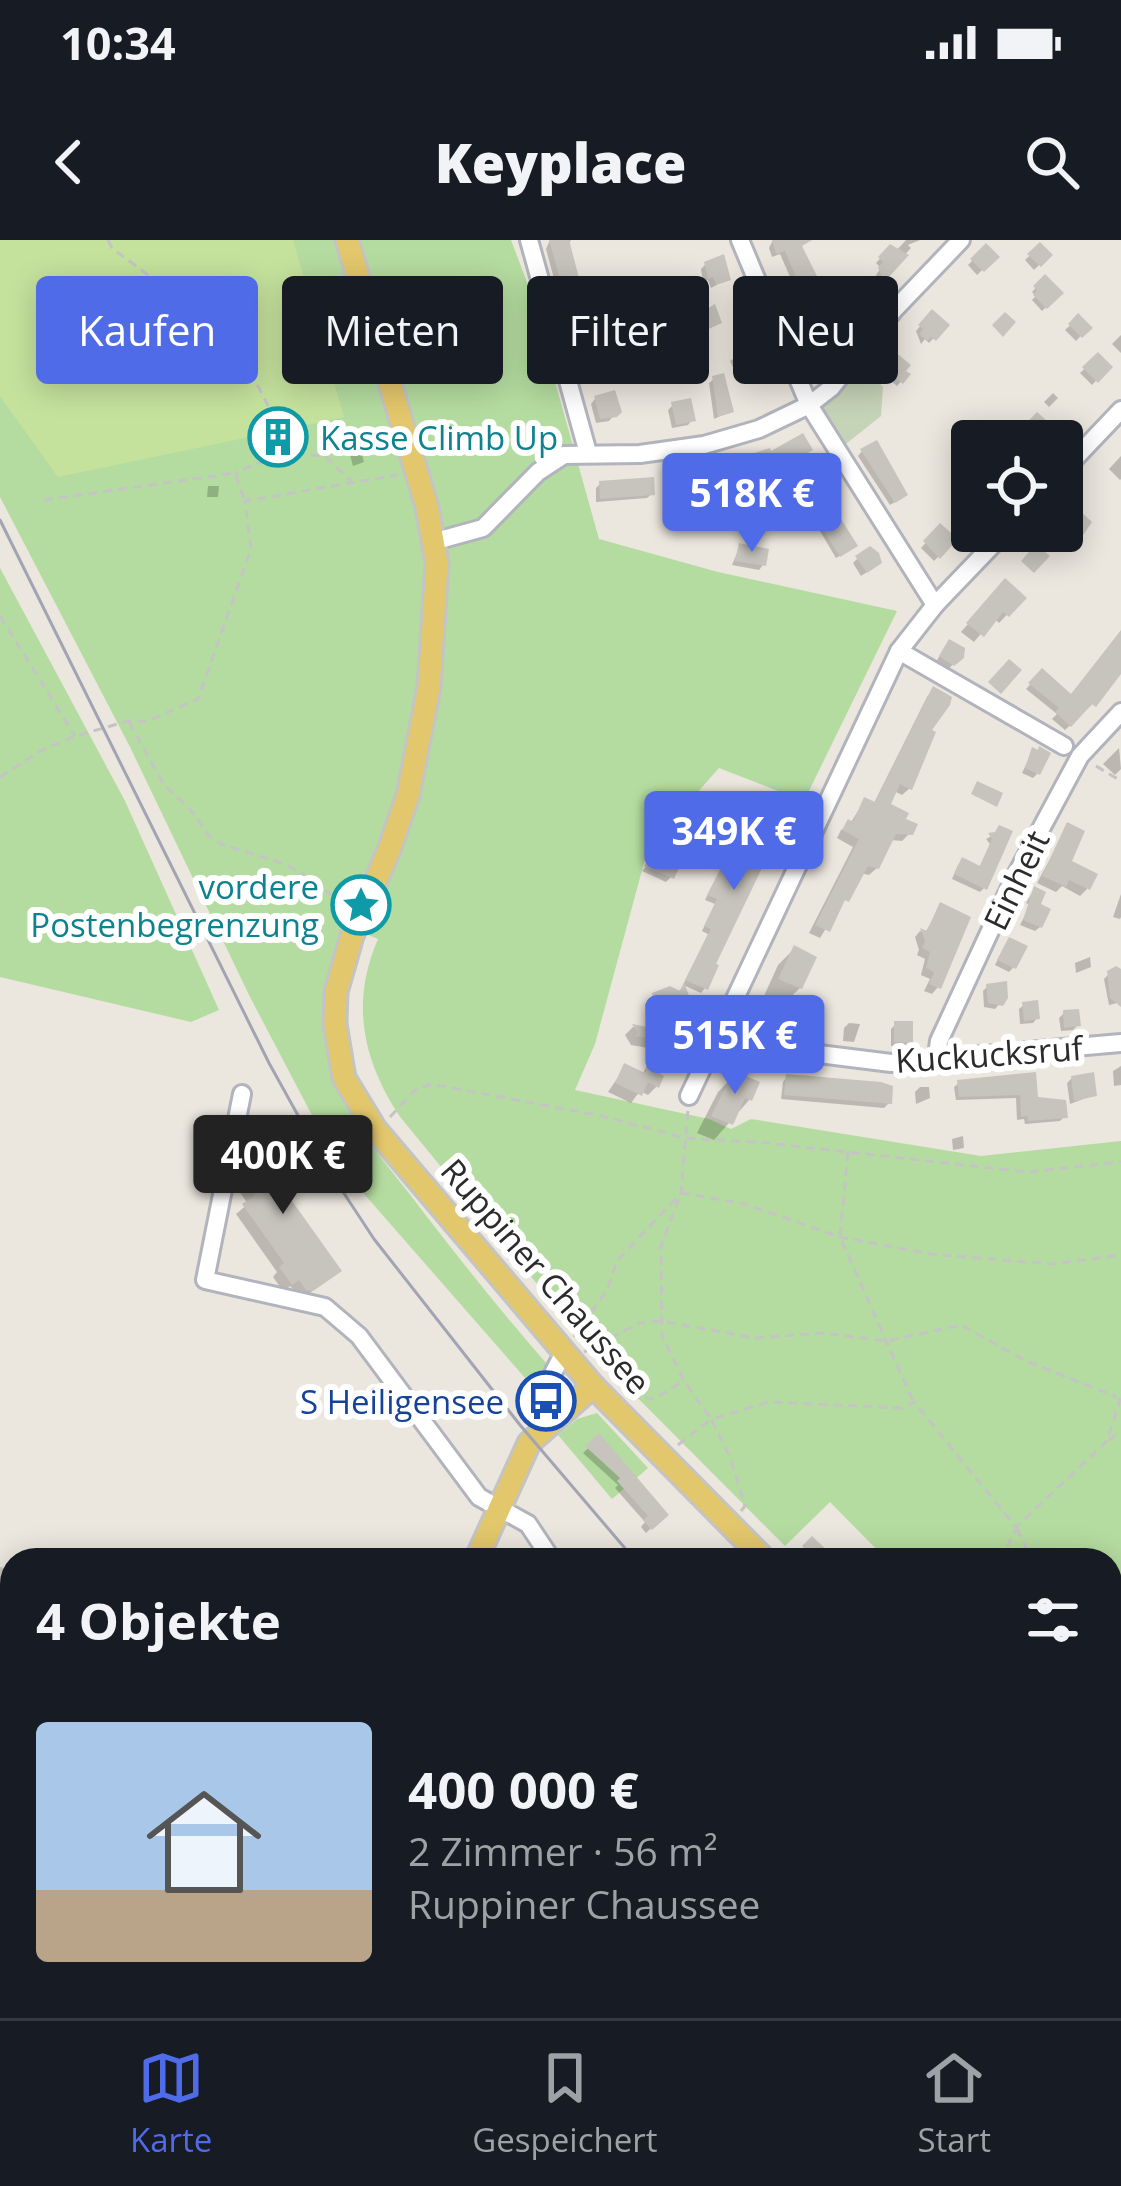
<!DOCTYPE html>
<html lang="de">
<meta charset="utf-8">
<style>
:root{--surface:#171b24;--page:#242831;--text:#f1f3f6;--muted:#9ea1a6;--line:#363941;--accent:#4f6be8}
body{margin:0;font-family:"Open Sans",sans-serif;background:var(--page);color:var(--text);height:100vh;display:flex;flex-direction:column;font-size:45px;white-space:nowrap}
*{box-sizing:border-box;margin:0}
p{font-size:39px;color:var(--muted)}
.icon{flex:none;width:66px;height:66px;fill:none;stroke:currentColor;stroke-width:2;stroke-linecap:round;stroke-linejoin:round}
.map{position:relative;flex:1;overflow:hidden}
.side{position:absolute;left:0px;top:1308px;width:1122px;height:471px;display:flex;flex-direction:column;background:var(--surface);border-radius:36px 36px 0 0;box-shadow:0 6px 30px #0003}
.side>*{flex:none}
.top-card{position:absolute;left:36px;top:36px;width:1050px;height:108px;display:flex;gap:24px}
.fabs{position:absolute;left:951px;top:180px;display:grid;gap:24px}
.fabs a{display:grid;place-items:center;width:132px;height:132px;border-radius:12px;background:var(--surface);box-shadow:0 6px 30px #0003;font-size:60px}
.price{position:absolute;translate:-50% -102px;padding:0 27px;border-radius:12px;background:var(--accent);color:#fff;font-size:39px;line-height:78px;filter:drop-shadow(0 3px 6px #0008)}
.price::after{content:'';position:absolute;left:50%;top:72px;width:36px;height:27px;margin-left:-18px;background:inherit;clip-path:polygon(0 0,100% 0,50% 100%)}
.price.current{background:#222;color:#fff}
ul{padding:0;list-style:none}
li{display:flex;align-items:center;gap:36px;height:300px;padding:0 36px}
li span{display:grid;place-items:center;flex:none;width:336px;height:240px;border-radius:12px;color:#555}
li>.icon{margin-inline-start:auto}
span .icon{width:144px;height:144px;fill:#fffc;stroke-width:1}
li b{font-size:51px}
h2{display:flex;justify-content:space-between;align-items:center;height:144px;padding:0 36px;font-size:51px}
.pill{padding:0 42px;border-radius:12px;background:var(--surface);box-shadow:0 6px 30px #0003;font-size:42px;line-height:108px}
.pill.current{background:var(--accent);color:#fff}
.status{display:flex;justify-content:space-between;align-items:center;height:84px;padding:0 60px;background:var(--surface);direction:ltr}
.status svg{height:33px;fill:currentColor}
header{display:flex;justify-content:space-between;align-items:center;height:156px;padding:0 36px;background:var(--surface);font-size:54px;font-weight:800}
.tab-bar{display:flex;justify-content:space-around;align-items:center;height:168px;border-top:3px solid var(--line);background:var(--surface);font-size:33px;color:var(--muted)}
.tab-bar a{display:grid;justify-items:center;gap:6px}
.tab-bar .current{color:var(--accent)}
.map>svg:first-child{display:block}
</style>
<div class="status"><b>10:34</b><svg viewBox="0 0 49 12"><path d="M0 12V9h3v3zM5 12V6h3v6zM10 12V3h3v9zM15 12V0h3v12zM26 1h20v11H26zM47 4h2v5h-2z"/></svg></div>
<header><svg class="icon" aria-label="back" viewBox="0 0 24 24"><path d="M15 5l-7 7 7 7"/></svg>Keyplace<svg class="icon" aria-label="search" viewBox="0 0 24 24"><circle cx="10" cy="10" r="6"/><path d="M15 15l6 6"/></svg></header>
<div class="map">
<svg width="1121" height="1778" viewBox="0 0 1121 1778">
<rect width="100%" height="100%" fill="#ebe6de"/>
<g fill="#b5dca0">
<path d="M0 0H511L528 45 599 299 718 332 897 371 804 561 719 528 648 608 595 804 575 850 709 879 731 889 751 879 981 916 1121 901V1354L1110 1359V1320H887L830 1262 785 1306 597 1117 401 878C363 822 350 763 378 699L347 686C328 730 318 771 328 819 338 869 378 913 408 952 453 1011 498 1068 547 1124L533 1147 337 923 250 757 130 507 0 257Z"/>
<polygon points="0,328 125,561 219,770 191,782 0,737"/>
<polygon points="597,1173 648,1228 612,1259 558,1195 577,1179"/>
</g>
<polygon fill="#c5d3b7" points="859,121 883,147 881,176 842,207 820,169"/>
<polygon fill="#c5e29d" points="0,0 293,0 344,177 58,237 0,156"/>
<g fill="#0003">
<polygon points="550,0 571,0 567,6 576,37 571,42 556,46 546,9"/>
<polygon points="773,0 804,0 800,8 817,43 813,48 796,54 794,48 788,50 786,44 791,39 780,14 772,17 769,8"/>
<polygon points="906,0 920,0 908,5 911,8 879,43 876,35 881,28 876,23 890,8 895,12"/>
<polygon points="1040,6 1049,15 1034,30 1025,20"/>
<polygon points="986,7 996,17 977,35 968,25"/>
<polygon points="706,24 727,39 711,48 708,40 703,42 701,29"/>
<polygon points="1045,38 1060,53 1042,71 1032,60 1036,56 1032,52"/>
<polygon points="706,71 719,83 699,93 694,82"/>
<polygon points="932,73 946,85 929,103 925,99 921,104 916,91"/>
<polygon points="571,77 609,123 604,128 582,135 566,81"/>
<polygon points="1078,78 1088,88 1076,101 1065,90"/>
<polygon points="809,79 844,80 833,87 826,85 816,107 804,84"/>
<polygon points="1121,95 1121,113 1112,104"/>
<polygon points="745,103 765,129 748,139 745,131 736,134 730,121 742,113 740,108"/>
<polygon points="894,115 907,135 897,146 880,132"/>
<polygon points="1098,116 1109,127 1092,145 1080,133"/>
<polygon points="714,139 731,171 714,179 709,143"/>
<polygon points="1053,153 1058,158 1049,167 1044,162"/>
<polygon points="595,159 618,171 609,181 596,183 591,164"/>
<polygon points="673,165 692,180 688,185 672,188 668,170"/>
<polygon points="263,194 292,202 287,206 260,211 258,199"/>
<polygon points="361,211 364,222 353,226 350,215"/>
<polygon points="862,211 900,259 890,265 858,216"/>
<polygon points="1121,216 1121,239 1120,240 1109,229"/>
<polygon points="752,217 789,223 802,267 779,281 771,268 783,259 768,228 753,234 748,221"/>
<polygon points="716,243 740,251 716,261 714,256 687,260 670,268 668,254 673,249"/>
<polygon points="600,244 652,254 647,258 596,262 596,248"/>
<polygon points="219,246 218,257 207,257 208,246"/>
<polygon points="1073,277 1071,308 1067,312 1055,301"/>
<polygon points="817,278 851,309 836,318 814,281"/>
<polygon points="940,287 954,300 934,321 921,308"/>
<polygon points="740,306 763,325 759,330 732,325"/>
<polygon points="857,319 873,328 861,336 853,323"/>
<polygon points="998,350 1023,358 999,383 994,378 974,402 961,392"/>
<polygon points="1121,394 1121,429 1104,453 1065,490 1052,479 1057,474 1026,449 1042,432 1070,457"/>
<polygon points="945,407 961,417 948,429 936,422"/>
<polygon points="934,449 927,492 910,548 902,555 894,551 887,566 910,593 902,601 890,600 877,628 869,635 860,633 820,698 809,693 853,607 837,598 841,590 850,584 864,561 873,565 927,457"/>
<polygon points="1119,508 1121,529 1115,535 1103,524"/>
<polygon points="1033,510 1037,534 1033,538 1022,533"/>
<polygon points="769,567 705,748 701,753 683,745 708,694 702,691 715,664 705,660 733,605 737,601 748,606"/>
<polygon points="1068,586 1068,622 1087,649 1080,656 1062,646 1056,652 1037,643"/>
<polygon points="994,595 984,648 980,652 952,639 958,625 979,628 990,604 986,599"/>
<polygon points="661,609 671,637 666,642 642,631"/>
<polygon points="1034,650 1040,687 1035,691 1020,685 1030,665 1026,663"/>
<polygon points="1121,654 1121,677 1120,679 1113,677"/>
<polygon points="941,666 938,747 932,754 924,751 930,739 921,735 925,719 917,715 919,710 915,697 920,691 925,693"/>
<polygon points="1005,705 1013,728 1009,732 995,725"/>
<polygon points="795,708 800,748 782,765 798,789 782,806 749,802 753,780 773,760 764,756 778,725"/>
<polygon points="1090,717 1091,727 1076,733 1075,723"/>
<polygon points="1113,730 1121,730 1121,762 1109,765 1104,739"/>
<polygon points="683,747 692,772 668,786 679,800 668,808 655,835 657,846 648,855 640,851 631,863 608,852 625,827 642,835 649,822 654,809 631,805 625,795 633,787 648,790 660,781 646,775 645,764 654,755 677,753"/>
<polygon points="987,747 1005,757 995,769 984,767 983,751"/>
<polygon points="1024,765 1037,778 1033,783 1020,784 1019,769"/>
<polygon points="1064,773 1078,785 1073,790 1061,791 1059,778"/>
<polygon points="849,783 860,784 854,802 843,801 844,788"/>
<polygon points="896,784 910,801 905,806 891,806 891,789"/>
<polygon points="1121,826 1121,845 1114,846 1113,831"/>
<polygon points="735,835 750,859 714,900 697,893 718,852"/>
<polygon points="1033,835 1036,860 1065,876 1060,881 1025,884 1024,879 1017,880 1016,858 956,860 954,847 959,843"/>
<polygon points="787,837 889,863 884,868 781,859 783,842"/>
<polygon points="1072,838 1094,855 1070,864 1067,843"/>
<polygon points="920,847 929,847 930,858 916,864 915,852"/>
<polygon points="249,893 330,1038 303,1058 290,1046 283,1051 273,1037 277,1032 236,974 248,964 233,942 241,901"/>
<polygon points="963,896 964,908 953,910 952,899"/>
<polygon points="599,1198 665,1275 646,1293 641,1287 645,1282 615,1248 618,1245 583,1213"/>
<polygon points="812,1300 832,1320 801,1320 797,1315"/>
<polygon points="1121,1462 1121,1484 1110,1475"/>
<polygon points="0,1491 12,1493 12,1513 0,1510"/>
<polygon points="1121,1524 1121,1541 1110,1548 1110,1531"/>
<polygon points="0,1548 12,1550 12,1568 0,1565"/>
<polygon points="0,1614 12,1617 12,1642 0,1639"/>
<polygon points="1121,1751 1121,1778 1115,1778 1105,1768 1110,1767"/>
<polygon points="114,1767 176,1767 174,1778 165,1778"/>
<polygon points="319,1767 336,1767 332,1778 315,1778"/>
<polygon points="414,1767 435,1767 430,1778 413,1778"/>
<polygon points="510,1767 515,1767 521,1778 494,1778"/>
<polygon points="555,1767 584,1767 590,1778 548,1778"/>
<polygon points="654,1767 679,1767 684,1778 659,1778"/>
<polygon points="748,1767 780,1767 790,1778 757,1778"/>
<polygon points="832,1767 853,1767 840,1778 829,1771"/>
<polygon points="887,1767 917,1767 926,1778 896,1778"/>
</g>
<g fill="#c7c4bd">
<polygon points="549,0 569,0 579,38 561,43"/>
<polygon points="772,0 812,0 802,6 821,44 801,52 799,45 793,47 789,37 795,35 785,11 776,14"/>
<polygon points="1040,2 1053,15 1041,27 1027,14"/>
<polygon points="986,3 1000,17 984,32 970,19"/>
<polygon points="890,4 909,15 867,61 855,51 883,39 878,28 883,22 878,17"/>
<polygon points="724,14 731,40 716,45 713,37 708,39 704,22"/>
<polygon points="1045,34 1064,53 1047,69 1033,55 1037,50 1033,46"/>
<polygon points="838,59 848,80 840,84 831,81 822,105 807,77"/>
<polygon points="715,64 722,83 704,91 697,75"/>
<polygon points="591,68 602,107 607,105 612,124 587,132 569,74"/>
<polygon points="932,69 950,85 936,101 931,97 927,101 919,94 923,89 918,85"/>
<polygon points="1005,72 1016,82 1003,97 992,85"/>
<polygon points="1078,73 1093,88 1082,98 1068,84"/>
<polygon points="754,96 768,130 753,136 750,128 741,132 733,113 746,108 743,100"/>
<polygon points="894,111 911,125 906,131 911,134 903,144 882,126"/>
<polygon points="1098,112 1113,127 1098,143 1082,127"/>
<polygon points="724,133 734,172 718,177 712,136"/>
<polygon points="615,150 622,172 617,177 600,179 594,156"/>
<polygon points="691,158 696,181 676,185 671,162"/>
<polygon points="1037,172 1055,188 1043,201 1024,201 1016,194"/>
<polygon points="292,186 295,202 265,208 261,192"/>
<polygon points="803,193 813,210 792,222 799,237 795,239 810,263 784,279 773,262 786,254 772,226 757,231 751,214 770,208 771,211"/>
<polygon points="877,200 908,255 895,263 860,209"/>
<polygon points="738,231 744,252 720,258 718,253 688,258 689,263 674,265 672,246 719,240 718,237"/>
<polygon points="654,237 655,255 600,259 599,241"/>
<polygon points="828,267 834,268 858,306 840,317 815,276"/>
<polygon points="1078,269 1092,282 1073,310 1058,295"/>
<polygon points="940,283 958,299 940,319 923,301"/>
<polygon points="739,303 769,309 766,326 735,321"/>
<polygon points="1036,304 1050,316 1034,333 1021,321"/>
<polygon points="870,306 879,313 882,323 867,333 855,316"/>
<polygon points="1005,338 1027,358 1009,377 1003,372 984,397 966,383"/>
<polygon points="1121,390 1121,434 1096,467 1092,464 1071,487 1055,472 1059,468 1028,443 1042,428 1071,454"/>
<polygon points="949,399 965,408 964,418 954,426 939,416"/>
<polygon points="1009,419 1022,430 1001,454 988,442"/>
<polygon points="933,446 952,457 950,465 932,490 936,492 912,550 900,544 891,564 909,573 906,579 918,584 913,595 896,594 879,629 868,626 849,662 845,660 830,692 826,690 815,685 859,599 842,590 848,579 853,582 864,557 875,562"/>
<polygon points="1039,506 1051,513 1040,535 1025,528 1032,507 1038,510"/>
<polygon points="977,541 1003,553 997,567 971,554"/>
<polygon points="768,564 781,565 776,576 785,580 716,724 719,725 708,750 685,740 711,689 704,686 717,659 707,655 737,597 749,603"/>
<polygon points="1067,582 1085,591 1072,621 1098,634 1090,650 1069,640 1066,647 1042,636"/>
<polygon points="999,585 1013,591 987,650 954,634 962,617 980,626 992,599 988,593 995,592"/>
<polygon points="661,605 684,616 674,639 644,626"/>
<polygon points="1034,646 1046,652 1041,664 1051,669 1042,688 1023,680"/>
<polygon points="940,662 971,677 941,749 929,744 934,732 926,728 930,712 922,708 925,701 920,688 927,691"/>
<polygon points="1009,697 1028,706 1016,729 997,720"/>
<polygon points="794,705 817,717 802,749 778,739"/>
<polygon points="1116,726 1121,729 1121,767 1110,758 1107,731"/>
<polygon points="1007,741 1008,758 1003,766 988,763 986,744"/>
<polygon points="684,742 695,772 668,782 687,791 682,802 675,799 659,833 664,836 659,848 648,842 642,856 615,843 624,823 645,833 656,810 660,800 635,796 638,793 632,784 647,787 667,772 654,767 652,753 670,746 680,751"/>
<polygon points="769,760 803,765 801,790 764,786"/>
<polygon points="1038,760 1040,779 1024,781 1022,762"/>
<polygon points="1079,769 1081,786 1064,788 1063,770"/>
<polygon points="894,781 913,781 913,803 894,802"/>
<polygon points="734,831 760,842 752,861 745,858 733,885 711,876"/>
<polygon points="1036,832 1038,857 1066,860 1068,878 1028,881 1028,876 1021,877 1020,855 959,857 957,840"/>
<polygon points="1094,832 1097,856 1074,861 1071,836"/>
<polygon points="786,834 881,842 893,846 892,864 784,855"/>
<polygon points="248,890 268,894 282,921 277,940 342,1031 313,1051 306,1050 299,1040 292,1045 279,1027 284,1023 242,964 255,955 239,933"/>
<polygon points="599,1193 669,1275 652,1290 643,1280 648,1276 617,1241 620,1238 585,1206"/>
<polygon points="812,1296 837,1320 816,1320 802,1306"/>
<polygon points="0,1327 12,1329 12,1353 0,1350"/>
<polygon points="4,1384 12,1385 12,1411 0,1408"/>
<polygon points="7,1702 12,1703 12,1744 0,1741"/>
<polygon points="144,1767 179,1767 177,1778 144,1772"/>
<polygon points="221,1767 237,1767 262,1778 216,1778"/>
</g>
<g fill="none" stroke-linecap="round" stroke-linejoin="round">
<defs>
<g id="minor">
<polyline points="529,0 588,213"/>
<polyline points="740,0 809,165 935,365"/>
<polyline points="1062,232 1121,170"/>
<polyline points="436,301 483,288 538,232 564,215 640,214 704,205 759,189 809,165 831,148 894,70 961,0"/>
<polyline points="899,411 1064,506"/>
<polyline points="715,801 891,823 1121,803"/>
<polyline points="936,822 939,801 1015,637 1080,516 1121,472"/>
<polyline points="242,854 205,1040 325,1067 359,1096 479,1257 528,1284 552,1320"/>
<polyline points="689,856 899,411 935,365 1006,291"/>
<path d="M554 1178C542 1152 550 1135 565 1112"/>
<polyline points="1110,1359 1121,1354"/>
<polyline points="0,1370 12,1372"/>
<polyline points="1110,1399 1121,1409"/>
<polyline points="0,1524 12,1526"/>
<polyline points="1110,1629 1121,1624"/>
<polyline points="0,1687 12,1689"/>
<polyline points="614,1767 619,1778"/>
<polyline points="807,1767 815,1778"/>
<polyline points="939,1767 948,1778"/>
<polyline points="467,1778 471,1767"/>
</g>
<g id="major">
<polyline points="347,0 427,267 437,324 429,447 408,555 389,610 352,696 336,752 335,784 344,838 375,889 593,1146 765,1320"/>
<polyline points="476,1320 529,1203 593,1146"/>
<polyline points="1110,1665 1121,1676"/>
<polyline points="277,1778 281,1767"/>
</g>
</defs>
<use href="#minor" stroke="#b2b4bd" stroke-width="22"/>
<use href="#major" stroke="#c4c4c4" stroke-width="27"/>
<g stroke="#c4c4c4" stroke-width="3" stroke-dasharray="9 6" stroke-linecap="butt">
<path d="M108 0 112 8C182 61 269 119 281 213L235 233"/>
<polyline points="281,213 325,216 351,241"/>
<polyline points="44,260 235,233 244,259"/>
<polyline points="0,376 75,496"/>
<polyline points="129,482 164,545 189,568 208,595 221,604 285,624 313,640 345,666"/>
<polyline points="1096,526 1121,541"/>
<polyline points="0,537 42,510 76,496 128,481 147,481 198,459 251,309 245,261 397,235"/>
<polyline points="390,877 415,850 431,844 602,876 685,898 757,902 1027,932 1121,922"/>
<polyline points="848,912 840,997 913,1161"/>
<polyline points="574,1097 607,1050 617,1021 681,953 688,869"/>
<polyline points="584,1112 639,1083 661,1081 755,1098 823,1093 887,1101 961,1085 1026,1121 1117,1157"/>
<polyline points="630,1156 654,1159 682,1142"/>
<polyline points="1109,1200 1121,1191"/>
<polyline points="678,1205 711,1179 684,1141 662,1096 661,1006 681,953 745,964 840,997 930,1014 1052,1024 1121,1015"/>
<polyline points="741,1271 745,1266 730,1217 711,1179 769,1162 901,1168 914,1162 1016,1287 1107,1201 1121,1157"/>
<polyline points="1017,1289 1032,1320"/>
<polyline points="1000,1320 1016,1289"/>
<polyline points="1110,1597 1120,1608"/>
<polyline points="881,1767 877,1770 884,1778"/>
</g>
<use href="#minor" stroke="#fff" stroke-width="16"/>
<use href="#major" stroke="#e3c76c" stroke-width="21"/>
<g stroke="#a2a4b3" stroke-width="3">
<polyline points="0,280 269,823 326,926 374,999 520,1185 635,1320"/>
<polyline points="1014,1767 1024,1778"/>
</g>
</g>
<defs>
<symbol id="building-ring" viewBox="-11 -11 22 22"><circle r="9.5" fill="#fff" stroke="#0f9aa8" stroke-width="1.5"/><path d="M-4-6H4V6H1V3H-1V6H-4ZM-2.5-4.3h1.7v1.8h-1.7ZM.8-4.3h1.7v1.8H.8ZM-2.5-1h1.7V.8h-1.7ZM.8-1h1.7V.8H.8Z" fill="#0f9aa8"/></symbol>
<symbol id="sight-ring" viewBox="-11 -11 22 22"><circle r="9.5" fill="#fff" stroke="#0f9aa8" stroke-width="1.5"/><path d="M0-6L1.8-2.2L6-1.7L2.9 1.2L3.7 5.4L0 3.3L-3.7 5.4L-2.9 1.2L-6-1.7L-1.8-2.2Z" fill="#0f9aa8"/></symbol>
<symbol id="bus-ring" viewBox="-11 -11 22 22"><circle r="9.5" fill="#fff" stroke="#1a4fb4" stroke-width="1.5"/><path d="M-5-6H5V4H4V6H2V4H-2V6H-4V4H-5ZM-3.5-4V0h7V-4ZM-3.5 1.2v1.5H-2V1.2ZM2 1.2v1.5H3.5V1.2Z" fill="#1a4fb4"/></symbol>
</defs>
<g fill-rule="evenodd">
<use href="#building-ring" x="245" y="164" width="66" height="66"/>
<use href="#sight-ring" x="328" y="632" width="66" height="66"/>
<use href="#bus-ring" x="513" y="1128" width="66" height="66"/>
</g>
<g text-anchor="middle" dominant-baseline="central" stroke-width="12" stroke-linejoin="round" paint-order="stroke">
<g font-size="33" fill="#0d838f" stroke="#fff" text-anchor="start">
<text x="320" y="197">Kasse Climb Up</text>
<text x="319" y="646" text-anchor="end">vordere<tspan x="319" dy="38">Postenbegrenzung</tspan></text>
</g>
<g font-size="33" fill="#2b2b2b" stroke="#fff">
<text transform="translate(1016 640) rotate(-64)">Einheit</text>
<text transform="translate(989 814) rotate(-4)">Kuckucksruf</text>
<text transform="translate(546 1036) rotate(49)">Ruppiner Chaussee</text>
</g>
<g font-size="33" fill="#164399" stroke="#fff" text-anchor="end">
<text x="504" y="1161">S Heiligensee</text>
</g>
</g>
</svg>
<div class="fabs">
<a><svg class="icon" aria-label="locate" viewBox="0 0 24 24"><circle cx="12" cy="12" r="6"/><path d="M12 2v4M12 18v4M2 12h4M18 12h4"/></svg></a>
</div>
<b class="price" style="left:752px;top:315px">518K €</b>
<b class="price" style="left:734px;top:653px">349K €</b>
<b class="price" style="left:735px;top:857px">515K €</b>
<b class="price current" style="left:283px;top:977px">400K €</b>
<div class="top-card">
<a class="pill current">Kaufen</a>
<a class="pill">Mieten</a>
<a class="pill">Filter</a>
<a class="pill">Neu</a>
</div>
<section class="side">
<h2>4 Objekte<svg class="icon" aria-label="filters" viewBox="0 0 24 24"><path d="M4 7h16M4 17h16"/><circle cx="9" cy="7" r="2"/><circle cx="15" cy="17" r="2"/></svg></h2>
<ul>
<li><span style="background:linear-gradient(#a9c7e8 70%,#b9a48a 0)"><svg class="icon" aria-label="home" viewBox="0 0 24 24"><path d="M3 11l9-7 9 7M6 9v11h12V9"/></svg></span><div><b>400 000 €</b><p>2 Zimmer · 56 m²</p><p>Ruppiner Chaussee</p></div></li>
</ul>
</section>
</div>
<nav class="tab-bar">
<a class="current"><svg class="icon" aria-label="map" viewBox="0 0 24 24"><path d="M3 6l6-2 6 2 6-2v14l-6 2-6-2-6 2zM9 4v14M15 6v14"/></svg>Karte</a>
<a><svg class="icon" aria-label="saved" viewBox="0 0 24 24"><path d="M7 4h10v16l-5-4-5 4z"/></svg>Gespeichert</a>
<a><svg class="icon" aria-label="home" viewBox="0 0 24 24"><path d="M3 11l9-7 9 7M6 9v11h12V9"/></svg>Start</a>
</nav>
